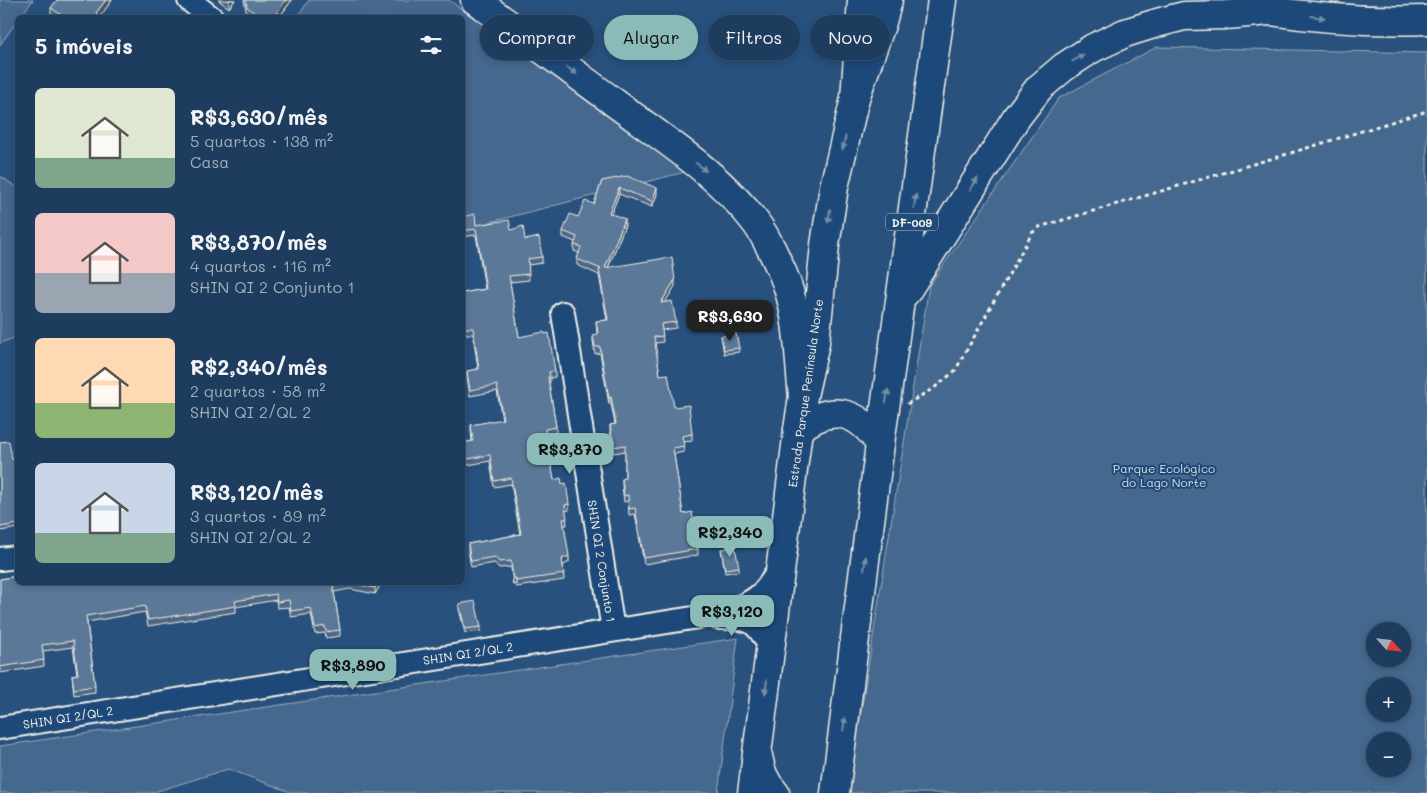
<!DOCTYPE html>
<html lang="pt">
<meta charset="utf-8">
<style>
:root{--surface:#1e3d5e;--page:#264464;--text:#f1f3f6;--muted:#a1aebc;--line:#3c5673;--accent:#8bbbb9}
body{margin:0;font-family:Mali,sans-serif;background:var(--page);color:var(--text);height:100vh;display:flex;flex-direction:column;font-size:19px;white-space:nowrap}
*{box-sizing:border-box;margin:0}
p{font-size:16px;color:var(--muted)}
.icon{flex:none;width:28px;height:28px;fill:none;stroke:currentColor;stroke-width:2;stroke-linecap:round;stroke-linejoin:round}
.map{position:relative;flex:1;overflow:hidden}
.panel{position:absolute;left:15px;top:15px;width:450px;height:570px;display:flex;flex-direction:column;background:var(--surface);border-radius:8px;box-shadow:0 2px 8px #0003,0 0 0 1px var(--line)}
.panel>*{flex:none}
.top-card{position:absolute;left:480px;top:15px;width:475px;height:45px;display:flex;gap:10px}
.needle{width:32px;rotate:117deg}
.fabs{position:absolute;left:1366px;top:622px;display:grid;gap:10px}
.fabs a{display:grid;place-items:center;width:45px;height:45px;border-radius:50%;background:var(--surface);box-shadow:0 2px 8px #0003,0 0 0 1px var(--line);font-size:25px}
.price{position:absolute;translate:-50% -42px;padding:0 11px;border-radius:10px;background:var(--accent);color:#111;font-size:16px;line-height:32px;filter:drop-shadow(0 1px 2px #0008)}
.price::after{content:'';position:absolute;left:50%;top:30px;width:15px;height:11px;margin-left:-8px;background:inherit;clip-path:polygon(0 0,100% 0,50% 100%)}
.price.selected{background:#222;color:#fff}
ul{padding:0;list-style:none}
li{display:flex;align-items:center;gap:15px;height:125px;padding:0 20px}
li span{display:grid;place-items:center;flex:none;width:140px;height:100px;border-radius:8px;color:#555}
li>.icon{margin-inline-start:auto}
span .icon{width:60px;height:60px;fill:#fffc;stroke-width:1}
li b{font-size:21px}
h2{display:flex;justify-content:space-between;align-items:center;height:60px;padding:0 20px;font-size:21px}
.tag{padding:0 18px;border-radius:22px;background:var(--surface);box-shadow:0 2px 8px #0003,0 0 0 1px var(--line);font-size:18px;line-height:45px}
.tag.selected{background:var(--accent);color:#111}
.map>svg:first-child{display:block}
</style>
<div class="map">
<svg width="1427" height="793" viewBox="0 0 1427 793">
<rect width="100%" height="100%" fill="#28517e"/>
<filter id="ink" filterUnits="userSpaceOnUse"><feTurbulence type="fractalNoise" baseFrequency=".02" numOctaves="2"/><feDisplacementMap in="SourceGraphic" scale="10" xChannelSelector="R" yChannelSelector="G"/><feConvolveMatrix kernelMatrix="1 2 1 2 8 2 1 2 1" color-interpolation-filters="sRGB"/></filter>
<g filter="url(#ink)">
<g fill="#45688e" stroke="#9cacbb" fill-rule="evenodd">
<polygon points="0,0 33,0 20,17 18,18 17,21 0,45"/>
<polygon points="309,0 449,0 685,172 463,229 462,18 297,18"/>
<path d="M1157 47 1427 53V793H848L929 286 1059 98ZM1375 631H1402V659H1375ZM1375 686H1402V714H1375ZM1375 741H1402V769H1375Z"/>
<polygon points="0,176 18,188 17,337 0,343"/>
<polygon points="738,638 718,793 293,793 228,769 151,793 0,793 0,746"/>
</g>
<g fill="none" stroke-linecap="round" stroke-linejoin="round">
<defs>
<g id="minor">
<polyline points="189,0 212,18"/>
<polyline points="563,313 613,630"/>
<polyline points="0,559 18,557"/>
<path d="M718 618C751 618 754 619 771 647"/>
<path d="M0 728 699 617C721 612 745 609 762 593 769 586 775 576 781 567"/>
</g>
<g id="major">
<path d="M1252 8C1310 18 1368 22 1427 20"/>
<polyline points="906,292 1016,118 1039,88 1064,67 1093,48 1125,33 1157,23 1184,16 1226,15 1270,11"/>
<path d="M798 430C830 403 858 410 880 444"/>
<path d="M758 756C761 771 764 782 775 793"/>
<polyline points="752,793 798,430 803,396 815,343 825,245 834,187 855,98 882,22 888,0"/>
<polyline points="835,793 880,444 942,0"/>
</g>
<g id="highway">
<path d="M475 0C522 34 569 69 615 103 665 140 719 174 756 223 767 238 775 256 783 274 800 314 798 354 803 396"/>
<polyline points="855,98 862,0"/>
</g>
</defs>
<use href="#minor" stroke="#f4f1e8" stroke-width="26"/>
<use href="#major" stroke="#f4f1e8" stroke-width="31"/>
<use href="#highway" stroke="#f4f1e8" stroke-width="31"/>
<polyline stroke="#f4f1e8" stroke-width="3" stroke-dasharray="4 4" stroke-linecap="butt" points="907,404 934,388 955,371 1032,233 1039,227 1284,155 1427,111"/>
<use href="#minor" stroke="#1f4a7a" stroke-width="22"/>
<use href="#major" stroke="#1f4a7a" stroke-width="28"/>
<use href="#highway" stroke="#1f4a7a" stroke-width="28"/>
</g>
<g fill="#4e6784" stroke="#f4f1e8">
<polygon points="57,0 112,0 100,16 102,18 54,18 51,16 51,8"/>
<polygon points="218,0 235,0 229,8"/>
<polygon points="244,0 292,0 280,16 280,18 250,18 247,15"/>
<polygon points="602,181 657,194 652,207 619,194 611,214 625,225 608,268 675,286 665,302 676,322 676,328 662,330 663,342 655,343 660,375 674,407 692,434 692,441 683,442 684,452 674,454 683,514 698,549 698,555 644,564 635,514 629,515 628,501 624,502 622,485 622,479 625,478 625,451 614,453 610,431 610,425 615,424 611,404 609,404 600,353 595,354 593,341 593,335 597,334 596,321 607,320 599,275 577,265 577,259 579,253 574,251 574,245 575,242 563,237 563,231 578,217 594,204"/>
<polygon points="462,217 476,225 511,230 525,240 542,257 542,263 528,265 529,280 510,282 519,337 555,371 555,377 550,378 550,383 549,383 556,427 556,433 546,434 554,480 569,510 565,510 567,525 564,525 569,562 563,565 564,580 516,587 516,584 513,585 511,567 499,568 495,563 471,567 468,550 468,544 520,534 511,484 494,487 490,461 462,466 462,443 472,441 471,431 471,425 502,420 497,391 470,396 467,377 467,371 478,369 473,334 462,334 462,293 485,289 476,235 462,237"/>
<polygon points="721,336 739,348 739,352 724,354"/>
<polygon points="0,442 12,459 18,458 18,528 0,531"/>
<polygon points="721,549 739,567 739,571 725,573"/>
<polygon points="16,564 18,564 18,582 392,582 381,584 375,594 350,589 334,592 340,630 340,636 326,638 325,633 315,634 311,614 291,617 289,607 277,608 276,600 236,607 236,612 148,626 145,612 87,622 95,686 95,692 74,695 72,675 77,674 73,647 43,651 44,666 0,673 0,579 17,576"/>
<polygon points="459,604 481,627 481,631 465,633 459,609"/>
</g>
<g fill="#40546b" stroke="#f4f1e8">
<polygon points="106,0 112,0 99,18 96,13"/>
<polygon points="229,0 235,0 229,8"/>
<polygon points="286,0 292,0 280,16 280,18 277,18 277,12"/>
<polygon points="619,188 619,194 609,219 609,213"/>
<polygon points="657,188 657,194 652,207 652,201"/>
<polygon points="625,219 625,225 605,275 605,268"/>
<polygon points="675,280 675,286 661,309 661,303"/>
<polygon points="611,397 611,404 609,404 609,398"/>
<polygon points="569,504 569,510 565,511 565,505"/>
<polygon points="569,556 569,562 562,566 562,559"/>
<polygon points="516,578 516,584 513,585 513,579"/>
<polygon points="378,582 381,582 381,584 375,594 375,588"/>
</g>
<g fill="#5b7899" stroke="#f4f1e8">
<polygon points="57,0 106,0 96,13 102,18 62,18 63,16 51,8"/>
<polygon points="246,0 286,0 277,12 280,14 277,18 261,18 247,7"/>
<polygon points="627,176 657,188 652,201 619,188 609,213 625,219 605,268 672,257 675,280 661,303 672,301 676,322 661,324 663,336 654,337 660,375 668,374 674,407 689,405 692,434 682,436 684,446 673,448 683,514 692,512 698,549 644,558 635,508 629,509 628,495 624,496 623,486 622,479 625,478 625,445 614,447 610,425 616,424 611,397 609,398 600,347 595,347 593,335 598,334 596,321 608,320 599,270 601,269 577,259 581,247 574,245 577,237 563,231 570,214 578,217 585,201 594,204 602,181"/>
<polygon points="475,214 476,225 509,220 511,230 523,226 525,240 539,237 542,257 528,259 529,274 509,276 519,337 544,332 545,334 549,333 555,371 549,372 550,377 548,377 556,427 545,429 554,480 561,478 562,484 566,483 569,504 565,505 567,519 563,519 569,556 562,559 564,574 516,581 516,578 513,579 511,561 499,562 495,557 471,561 468,544 521,534 511,478 494,481 490,455 462,460 462,443 473,441 471,425 503,419 497,385 470,390 467,371 479,369 473,328 462,328 462,293 486,289 476,229 462,231 462,217"/>
<polygon points="736,333 739,348 724,350 721,336"/>
<polygon points="9,441 12,459 18,458 18,524 0,527 0,442"/>
<polygon points="735,547 739,567 725,569 721,549"/>
<polygon points="16,564 18,564 18,575"/>
<polygon points="18,576 18,582 378,582 375,588 350,583 333,586 340,630 326,632 325,626 315,628 311,608 291,611 289,600 277,602 276,594 235,601 236,606 148,620 145,606 86,616 95,686 74,689 72,675 78,674 73,641 42,645 44,660 0,667 0,579"/>
<polygon points="475,601 481,627 465,629 459,604"/>
</g>
<defs><path id="oneway-solid" d="M-6-.8H1V-3.2L6.5 0L1 3.2V.8H-6Z" transform="scale(1.25)"/></defs>
<g fill="#748da6">
<use href="#oneway-solid" transform="translate(1318 17) rotate(7)"/>
<use href="#oneway-solid" transform="translate(1078 58) rotate(-32)"/>
<use href="#oneway-solid" transform="translate(571 70) rotate(36)"/>
<use href="#oneway-solid" transform="translate(844 143) rotate(103)"/>
<use href="#oneway-solid" transform="translate(701 167) rotate(40)"/>
<use href="#oneway-solid" transform="translate(974 184) rotate(-58)"/>
<use href="#oneway-solid" transform="translate(915 201) rotate(-82)"/>
<use href="#oneway-solid" transform="translate(829 216) rotate(99)"/>
<use href="#oneway-solid" transform="translate(887 396) rotate(-82)"/>
<use href="#oneway-solid" transform="translate(865 563) rotate(-83)"/>
<use href="#oneway-solid" transform="translate(766 687) rotate(98)"/>
<use href="#oneway-solid" transform="translate(844 724) rotate(-83)"/>
</g>
</g>
<g text-anchor="middle" dominant-baseline="central" stroke-width="4" stroke-linejoin="round" paint-order="stroke">
<rect fill="#1f4a7a" stroke="#b4bfc7" stroke-width="1" x="886" y="213.5" width="52" height="17" rx="4"/>
<g font-size="11" font-weight="bold" fill="#f4f1e8">
<text x="912" y="222">DF-009</text>
</g>
<g font-size="12" fill="#f4f1e8" stroke="#1f4a7a">
<text transform="translate(805 393) rotate(-82)">Estrada Parque Península Norte</text>
<text transform="translate(602 561) rotate(81)">SHIN QI 2 Conjunto 1</text>
<text transform="translate(468 653) rotate(-9)">SHIN QI 2/QL 2</text>
<text transform="translate(68 717) rotate(-9)">SHIN QI 2/QL 2</text>
</g>
<g font-size="12" fill="#dadcda" stroke="#1f4a7a">
<text x="1164" y="468">Parque Ecológico<tspan x="1164" dy="14">do Lago Norte</tspan></text>
</g>
</g>
</svg>
<div class="fabs">
<a><svg class="needle" viewBox="-14 -14 28 28"><path d="M0-13l5 13h-10z" fill="#e53935"/><path d="M0 13l5-13h-10z" fill="#a1aebc"/></svg></a>
<a>+</a>
<a>−</a>
</div>
<b class="price selected" style="left:730px;top:342px">R$3,630</b>
<b class="price" style="left:570px;top:475px">R$3,870</b>
<b class="price" style="left:730px;top:558px">R$2,340</b>
<b class="price" style="left:732px;top:637px">R$3,120</b>
<b class="price" style="left:353px;top:691px">R$3,890</b>
<div class="top-card">
<a class="tag">Comprar</a>
<a class="tag selected">Alugar</a>
<a class="tag">Filtros</a>
<a class="tag">Novo</a>
</div>
<section class="panel">
<h2>5 imóveis<svg class="icon" aria-label="filters" viewBox="0 0 24 24"><path d="M4 7h16M4 17h16"/><circle cx="9" cy="7" r="2"/><circle cx="15" cy="17" r="2"/></svg></h2>
<ul>
<li><span style="background:linear-gradient(#dfe7d0 70%,#7fa58c 0)"><svg class="icon" aria-label="home" viewBox="0 0 24 24"><path d="M3 11l9-7 9 7M6 9v11h12V9"/></svg></span><div><b>R$3,630/mês</b><p>5 quartos · 138 m²</p><p>Casa</p></div></li>
<li><span style="background:linear-gradient(#f6c9c9 60%,#9aa5b1 0)"><svg class="icon" aria-label="home" viewBox="0 0 24 24"><path d="M3 11l9-7 9 7M6 9v11h12V9"/></svg></span><div><b>R$3,870/mês</b><p>4 quartos · 116 m²</p><p>SHIN QI 2 Conjunto 1</p></div></li>
<li><span style="background:linear-gradient(#ffd9b3 65%,#8fb573 0)"><svg class="icon" aria-label="home" viewBox="0 0 24 24"><path d="M3 11l9-7 9 7M6 9v11h12V9"/></svg></span><div><b>R$2,340/mês</b><p>2 quartos · 58 m²</p><p>SHIN QI 2/QL 2</p></div></li>
<li><span style="background:linear-gradient(#c9d6e8 70%,#7fa58c 0)"><svg class="icon" aria-label="home" viewBox="0 0 24 24"><path d="M3 11l9-7 9 7M6 9v11h12V9"/></svg></span><div><b>R$3,120/mês</b><p>3 quartos · 89 m²</p><p>SHIN QI 2/QL 2</p></div></li>
</ul>
</section>
</div>
